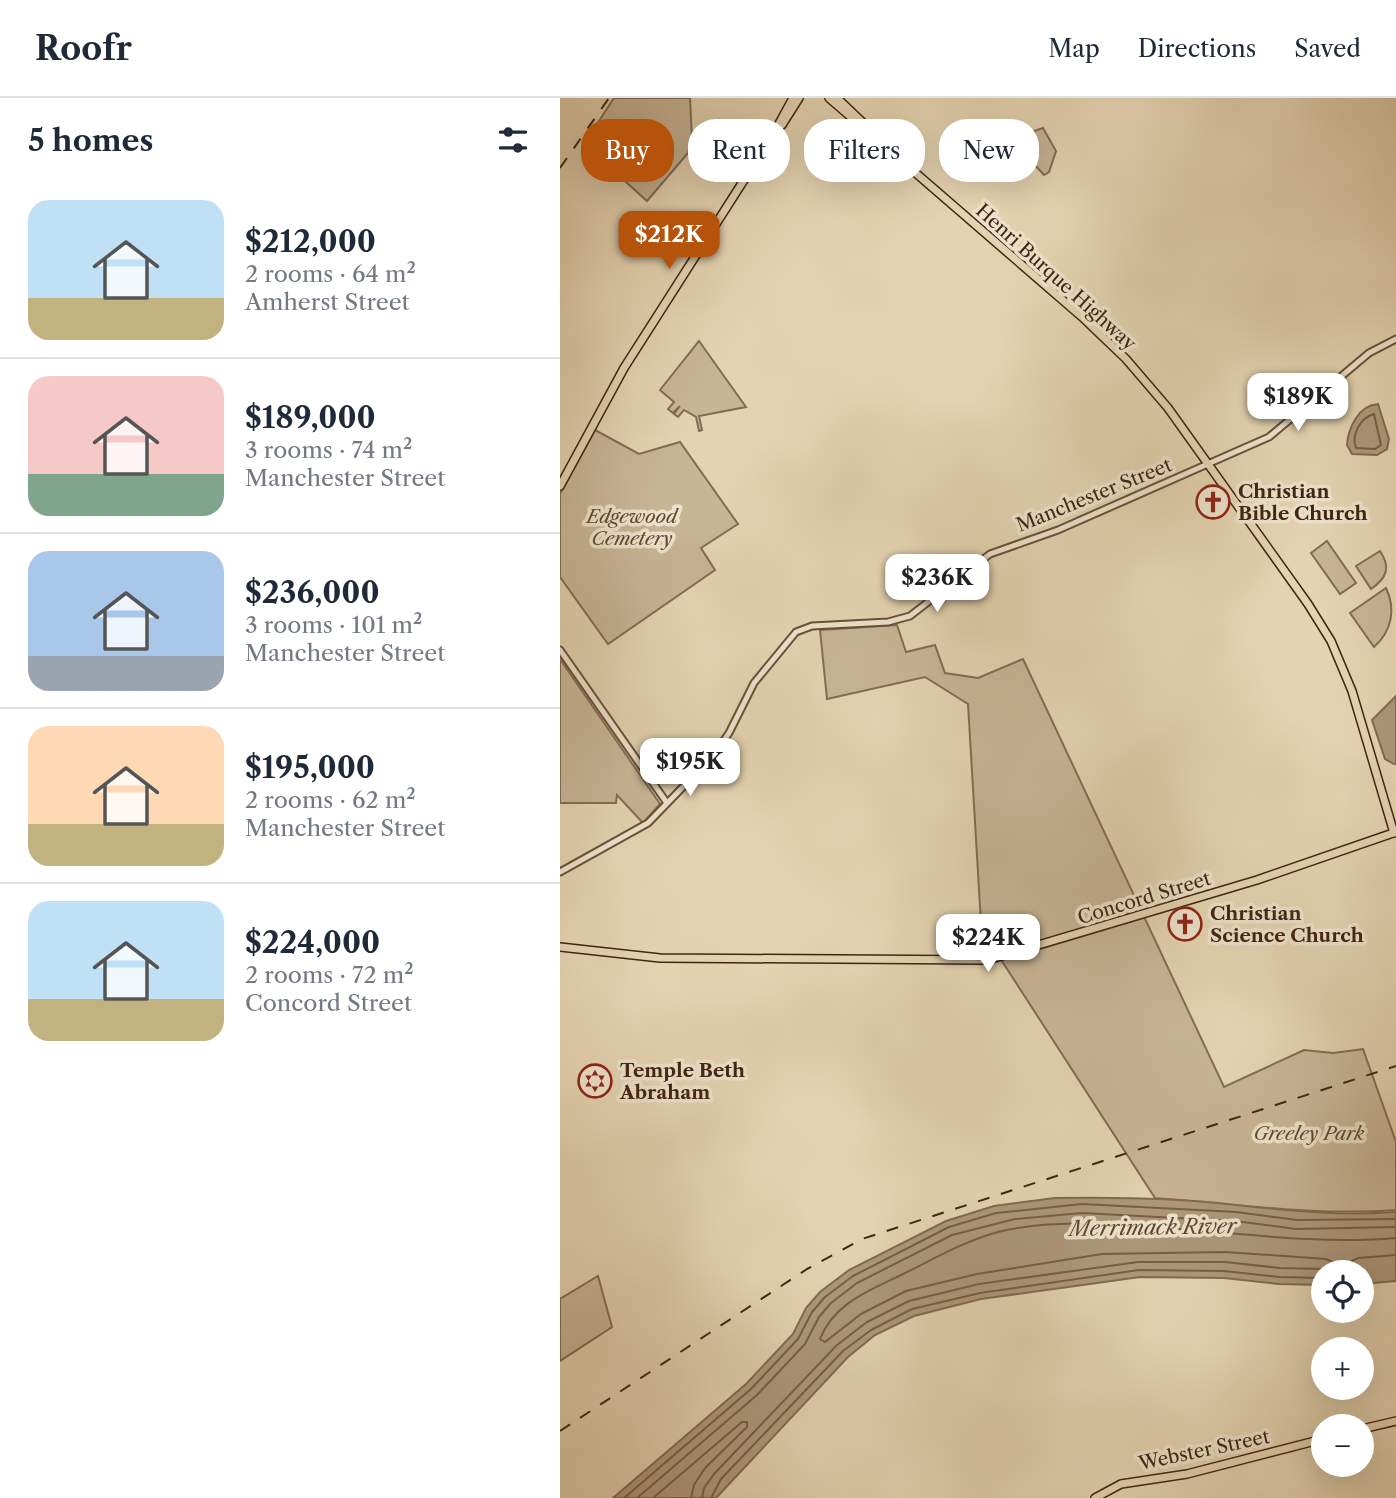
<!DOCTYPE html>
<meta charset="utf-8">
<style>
:root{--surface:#fff;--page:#f6f6f7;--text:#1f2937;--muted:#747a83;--line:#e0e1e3;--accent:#b45309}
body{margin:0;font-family:"Libre Caslon Text",serif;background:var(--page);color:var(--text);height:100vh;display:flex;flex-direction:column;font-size:26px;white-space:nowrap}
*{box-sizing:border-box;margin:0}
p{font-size:23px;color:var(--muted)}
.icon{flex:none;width:38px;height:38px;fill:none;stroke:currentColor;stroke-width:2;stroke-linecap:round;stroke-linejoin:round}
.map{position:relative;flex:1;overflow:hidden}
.details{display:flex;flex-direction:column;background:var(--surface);width:560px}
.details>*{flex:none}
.banner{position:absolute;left:21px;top:21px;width:665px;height:63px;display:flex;gap:14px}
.controls{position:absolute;left:751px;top:1162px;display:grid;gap:14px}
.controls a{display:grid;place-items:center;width:63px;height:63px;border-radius:50%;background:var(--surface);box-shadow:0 7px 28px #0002;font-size:35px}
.price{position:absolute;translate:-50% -60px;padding:0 16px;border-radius:14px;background:#fff;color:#222;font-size:23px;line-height:46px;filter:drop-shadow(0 2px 4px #0008)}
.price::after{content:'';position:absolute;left:50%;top:42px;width:21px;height:16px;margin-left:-10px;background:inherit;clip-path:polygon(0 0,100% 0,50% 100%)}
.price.selected{background:var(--accent);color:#fff}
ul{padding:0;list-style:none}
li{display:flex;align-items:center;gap:21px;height:175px;padding:0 28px}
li+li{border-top:2px solid var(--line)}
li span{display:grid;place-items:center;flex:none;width:196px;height:140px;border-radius:21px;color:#555}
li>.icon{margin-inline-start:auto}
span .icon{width:84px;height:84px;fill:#fffc;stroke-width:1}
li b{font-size:30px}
h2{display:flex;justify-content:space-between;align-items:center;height:84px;padding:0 28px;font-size:30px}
.pill{padding:0 24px;border-radius:28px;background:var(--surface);box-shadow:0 7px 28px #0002;font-size:24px;line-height:63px}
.pill.selected{background:var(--accent);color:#fff}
header{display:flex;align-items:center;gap:42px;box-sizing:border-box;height:98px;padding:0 35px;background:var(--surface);border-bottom:2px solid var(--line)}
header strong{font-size:33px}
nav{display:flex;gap:38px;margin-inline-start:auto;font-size:24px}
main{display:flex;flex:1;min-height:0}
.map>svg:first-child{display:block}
</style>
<header>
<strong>Roofr</strong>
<nav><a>Map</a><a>Directions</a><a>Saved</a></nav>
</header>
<main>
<section class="details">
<h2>5 homes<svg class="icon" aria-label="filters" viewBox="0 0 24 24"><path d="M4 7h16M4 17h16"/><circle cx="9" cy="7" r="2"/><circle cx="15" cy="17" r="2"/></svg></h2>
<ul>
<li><span style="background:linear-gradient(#bfe0f5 70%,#c2b280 0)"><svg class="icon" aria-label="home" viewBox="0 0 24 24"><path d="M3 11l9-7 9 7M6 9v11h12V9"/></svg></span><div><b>$212,000</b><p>2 rooms · 64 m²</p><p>Amherst Street</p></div></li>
<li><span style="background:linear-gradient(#f6c9c9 70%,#7fa58c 0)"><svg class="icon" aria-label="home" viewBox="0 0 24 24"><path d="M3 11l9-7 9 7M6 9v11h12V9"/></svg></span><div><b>$189,000</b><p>3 rooms · 74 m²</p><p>Manchester Street</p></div></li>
<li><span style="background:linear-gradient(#a9c7e8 75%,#9aa5b1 0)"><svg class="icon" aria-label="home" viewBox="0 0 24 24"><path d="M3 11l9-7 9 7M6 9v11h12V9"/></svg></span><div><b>$236,000</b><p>3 rooms · 101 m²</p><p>Manchester Street</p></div></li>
<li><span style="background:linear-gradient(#ffd9b3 70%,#c2b280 0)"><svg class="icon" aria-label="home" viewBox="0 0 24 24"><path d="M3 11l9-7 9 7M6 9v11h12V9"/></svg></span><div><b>$195,000</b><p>2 rooms · 62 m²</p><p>Manchester Street</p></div></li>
<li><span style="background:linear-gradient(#bfe0f5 70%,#c2b280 0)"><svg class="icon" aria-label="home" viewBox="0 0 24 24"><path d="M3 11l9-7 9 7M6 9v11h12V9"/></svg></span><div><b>$224,000</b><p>2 rooms · 72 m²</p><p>Concord Street</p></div></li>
</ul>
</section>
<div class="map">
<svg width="836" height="1400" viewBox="0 0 836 1400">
<rect width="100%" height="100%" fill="#e4d3b1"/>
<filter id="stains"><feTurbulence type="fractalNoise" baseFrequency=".00286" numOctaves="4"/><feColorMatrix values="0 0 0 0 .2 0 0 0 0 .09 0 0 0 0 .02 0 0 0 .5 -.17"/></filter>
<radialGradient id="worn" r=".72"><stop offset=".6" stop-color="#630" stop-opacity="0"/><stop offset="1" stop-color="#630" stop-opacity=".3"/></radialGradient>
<g fill="#c8b596" stroke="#846c54" stroke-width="2">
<polygon points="54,0 130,0 132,42 128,55 87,103 24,46"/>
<polygon points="483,30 496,53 489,74 484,77 451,41"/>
<polygon points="139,243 186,309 139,318 142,332 139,333 136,319 124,312 118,319 114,316 120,308 113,315 108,311 114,304 100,292"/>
<polygon points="35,332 79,356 120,344 178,426 141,450 155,472 48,546 0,479 0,396"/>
<polygon points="767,443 796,485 780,496 751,455"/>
<path d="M820 453C831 469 827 480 811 491L796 468Z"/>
<path d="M826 490C836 511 832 533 814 549L790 515Z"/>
<path d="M337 527 346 554 375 547 385 575 418 580 463 561 664 989 744 952 773 955 803 951 836 1044V1112C756 1118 675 1106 595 1100L438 857 423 859 408 606 365 579 267 601 260 532Z"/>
<polygon points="0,561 100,706 83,725 57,697 56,705 0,705"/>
<polygon points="38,1178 52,1229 0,1263 0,1201"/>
</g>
<g fill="#ad987b" stroke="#826a51" stroke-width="2">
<path d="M818 306 829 341 827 351 817 357 792 356 787 347C788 330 799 307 818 306Z"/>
<polygon points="836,598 836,666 834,666 825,661 812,622"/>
<path d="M495 1100C555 1099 617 1100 676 1107 730 1113 782 1118 836 1114V1183L802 1186V1174H763V1187L718 1186 664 1180 580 1179 421 1201 354 1218 315 1237 288 1259 156 1400H53L186 1286 233 1236 246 1210 260 1194 289 1172 386 1123 434 1108Z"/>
</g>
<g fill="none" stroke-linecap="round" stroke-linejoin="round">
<g stroke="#775e46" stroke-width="2">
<path d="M814 316 821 347 815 351 796 350C791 337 800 320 814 316Z"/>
<path d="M836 1140C754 1147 673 1134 592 1129 541 1125 488 1122 438 1134 402 1144 374 1161 341 1177 309 1193 274 1205 260 1241L265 1244 301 1216 346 1193 417 1176 542 1156 665 1154 766 1161 782 1168 798 1160 836 1157"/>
<polyline points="64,1400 191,1291 238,1241 252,1214 265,1199 293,1178 389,1129 436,1115 522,1106 676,1114 737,1122 836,1121"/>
<polyline points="77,1400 197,1297 245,1246 259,1219 271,1205 297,1185 392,1137 455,1121 522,1115 675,1123 736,1131 836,1129"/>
<polyline points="93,1400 182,1324 187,1324 187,1329 145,1370 134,1387 131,1400"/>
<polyline points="142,1400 144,1390 154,1376 277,1247 307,1224 349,1203 419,1186 578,1164 665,1164 720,1170 762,1171 772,1174"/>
<polyline points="151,1400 161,1381 283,1253 311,1232 352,1211 420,1195 579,1172 664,1173 719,1179 763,1180"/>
</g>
<defs>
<g id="minor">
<polyline points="0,552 107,705"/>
<polyline points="0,774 88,725 153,658 169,635 194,585 236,534 252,528 328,524 350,518 430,456 498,432 709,339 809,255 836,241"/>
</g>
<g id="major">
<polyline points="269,0 521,218 566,261 608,310 748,506 771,543 792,593 834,735"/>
<polyline points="277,0 319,40"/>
<polyline points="222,27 239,0"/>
<polyline points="0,388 64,270 214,35 233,0"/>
<polyline points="0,849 100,860 428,862 697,782 836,734"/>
<polyline points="802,1331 836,1323"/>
<polyline points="535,1400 561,1386 627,1376 763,1341"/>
</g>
</defs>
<use href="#minor" stroke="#6a503a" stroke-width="9"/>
<use href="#major" stroke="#412412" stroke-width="10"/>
<use href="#minor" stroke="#ede2cc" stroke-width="5"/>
<use href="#major" stroke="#e4d3b1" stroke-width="7"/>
<g stroke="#412412" stroke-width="2" stroke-dasharray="12 12" stroke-linecap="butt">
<polyline points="0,70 49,0"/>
<polyline points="0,1333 247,1171 302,1141 836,968"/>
</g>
</g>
<defs>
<symbol id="church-ring" viewBox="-11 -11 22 22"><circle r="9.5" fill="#ede2cc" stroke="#8f2418" stroke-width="1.5"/><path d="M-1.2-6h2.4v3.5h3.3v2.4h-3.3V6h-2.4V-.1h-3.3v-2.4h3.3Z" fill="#8f2418"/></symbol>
<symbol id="synagogue-ring" viewBox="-11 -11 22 22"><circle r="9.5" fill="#ede2cc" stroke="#8f2418" stroke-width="1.5"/><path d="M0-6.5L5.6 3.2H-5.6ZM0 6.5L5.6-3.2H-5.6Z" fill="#8f2418"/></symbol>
</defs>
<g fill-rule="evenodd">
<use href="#church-ring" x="634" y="385" width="38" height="38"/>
<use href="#church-ring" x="606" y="807" width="38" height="38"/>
<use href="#synagogue-ring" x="16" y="964" width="38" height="38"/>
</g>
<g text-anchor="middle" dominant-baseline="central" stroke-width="7" stroke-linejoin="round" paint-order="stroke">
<g font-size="19" fill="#412412" stroke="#ede2cc">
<text transform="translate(496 179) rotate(42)">Henri Burque Highway</text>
<text transform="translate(534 397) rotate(-22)">Manchester Street</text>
<text transform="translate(584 800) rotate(-17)">Concord Street</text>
<text transform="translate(644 1352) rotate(-12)">Webster Street</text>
</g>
<g font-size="19" font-weight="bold" fill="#412412" stroke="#ede2cc" text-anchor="start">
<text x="678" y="393">Christian<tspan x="678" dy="22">Bible Church</tspan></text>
<text x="650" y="815">Christian<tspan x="650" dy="22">Science Church</tspan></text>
<text x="60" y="972">Temple Beth<tspan x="60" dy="22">Abraham</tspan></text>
</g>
<g font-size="19" font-style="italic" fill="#634833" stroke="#ede2cc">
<text x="72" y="418">Edgewood<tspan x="72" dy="22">Cemetery</tspan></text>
<text x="749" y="1035">Greeley Park</text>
</g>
<g font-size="21" font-style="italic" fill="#614732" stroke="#ede2cc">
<text transform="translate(593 1129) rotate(-1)">Merrimack River</text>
</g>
</g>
<rect width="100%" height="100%" filter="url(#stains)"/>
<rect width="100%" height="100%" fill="url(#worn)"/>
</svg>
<div class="controls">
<a><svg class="icon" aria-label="locate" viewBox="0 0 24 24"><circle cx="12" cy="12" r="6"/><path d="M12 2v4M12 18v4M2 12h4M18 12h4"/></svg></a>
<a>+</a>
<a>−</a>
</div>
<b class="price selected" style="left:109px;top:173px">$212K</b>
<b class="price" style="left:738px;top:335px">$189K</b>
<b class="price" style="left:377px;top:516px">$236K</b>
<b class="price" style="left:130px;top:700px">$195K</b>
<b class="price" style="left:428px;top:876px">$224K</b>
<div class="banner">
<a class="pill selected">Buy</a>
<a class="pill">Rent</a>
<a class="pill">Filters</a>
<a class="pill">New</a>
</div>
</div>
</main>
